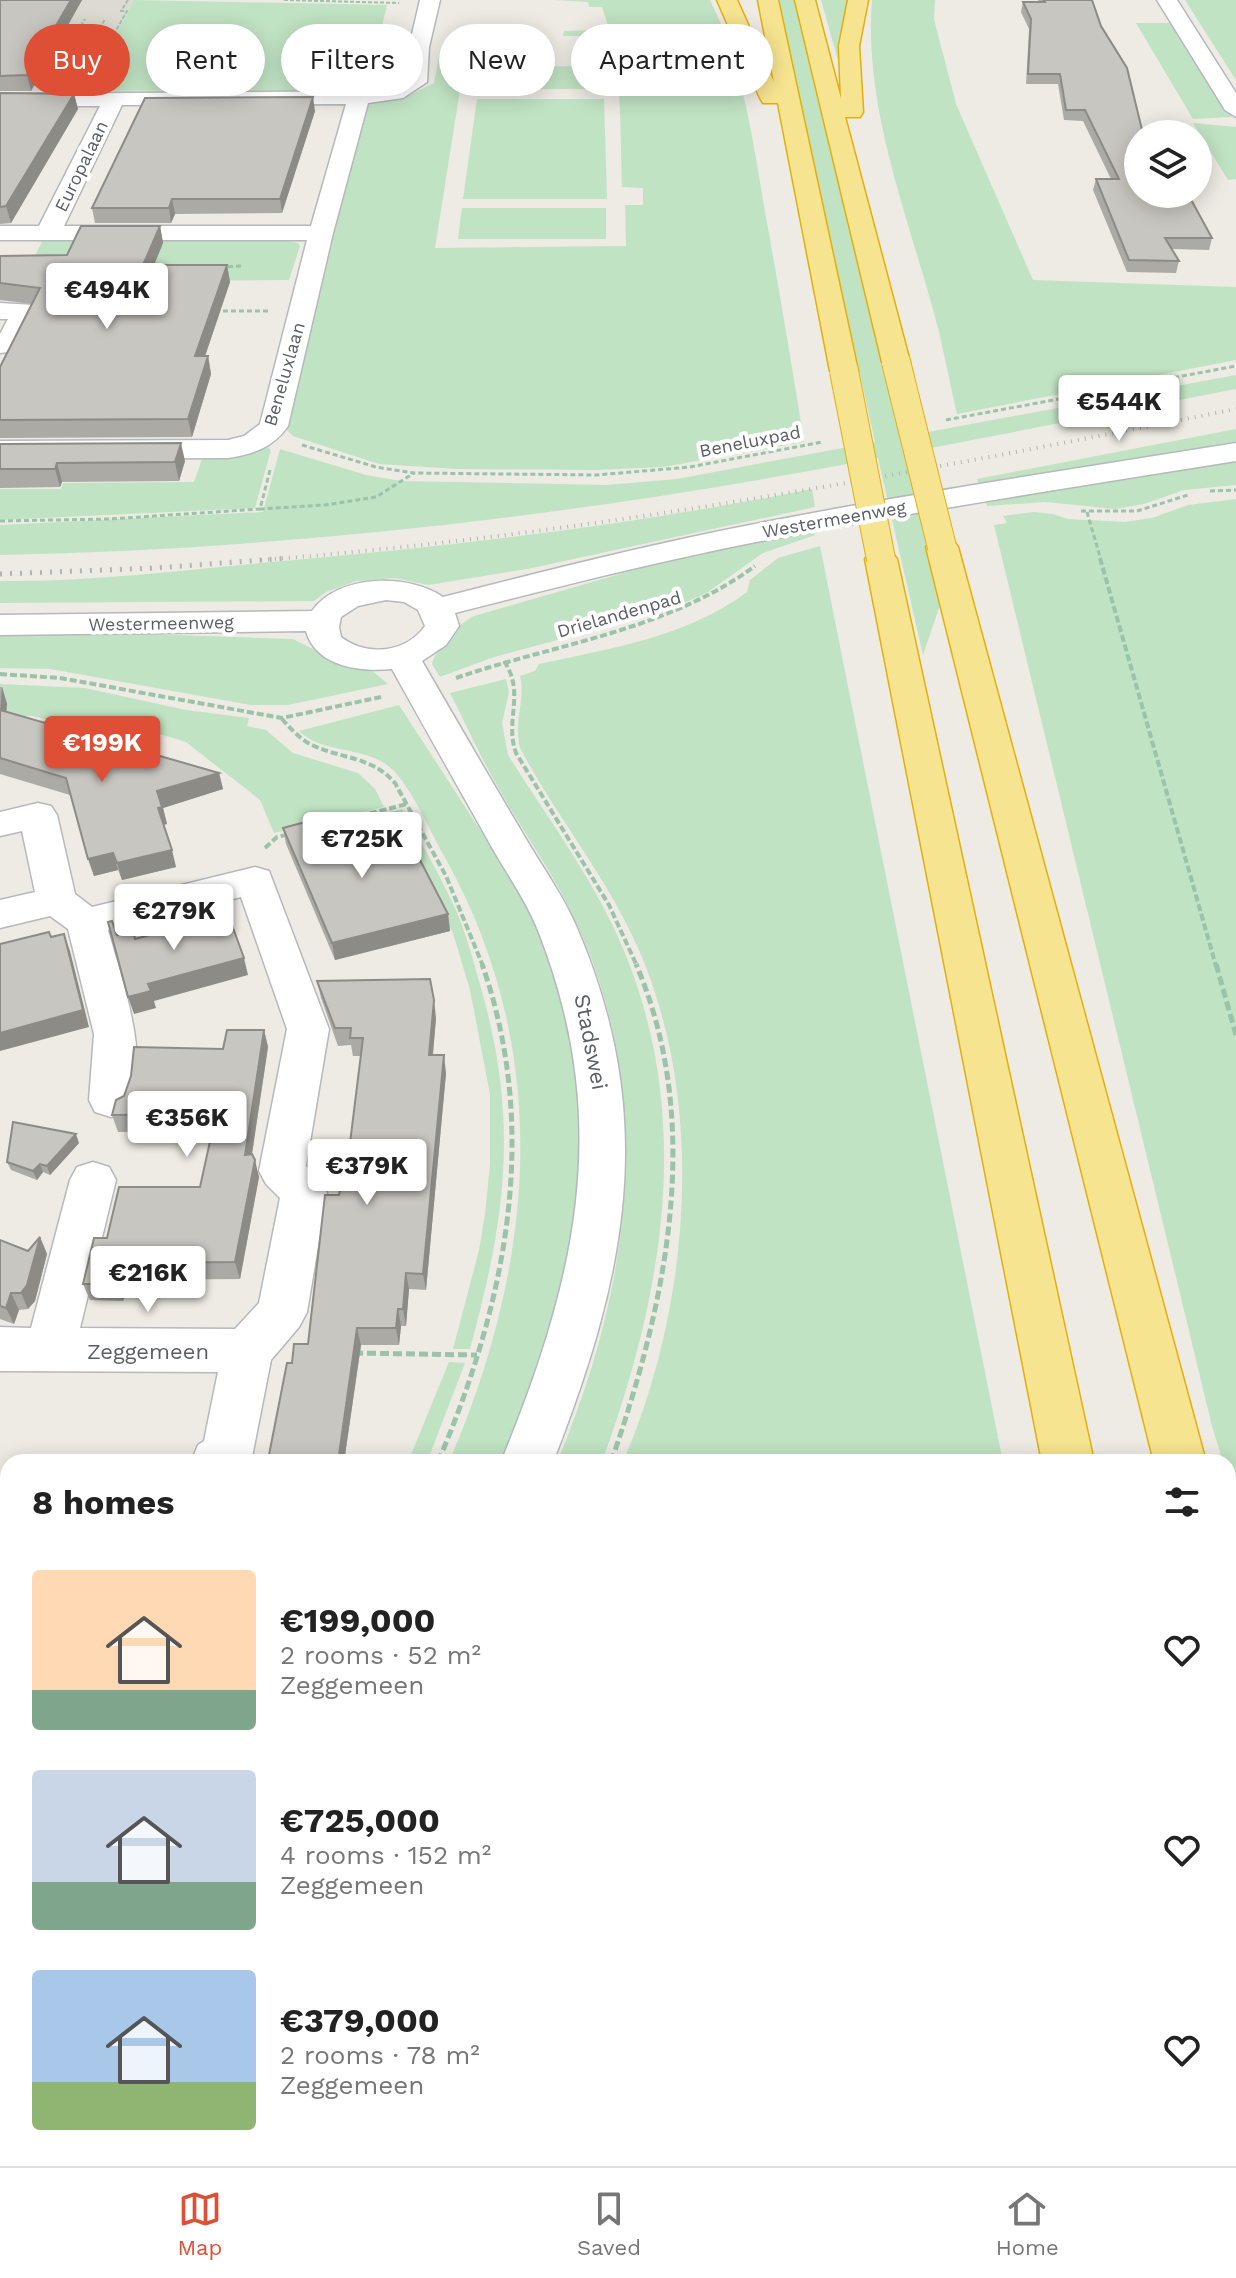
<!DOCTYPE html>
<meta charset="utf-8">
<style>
:root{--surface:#fff;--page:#f2f2f2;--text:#222;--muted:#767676;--line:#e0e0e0;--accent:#df4f36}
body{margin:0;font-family:"Work Sans",sans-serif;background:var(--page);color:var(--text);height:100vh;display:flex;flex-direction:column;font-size:30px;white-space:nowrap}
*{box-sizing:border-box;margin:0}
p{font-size:26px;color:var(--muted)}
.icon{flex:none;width:44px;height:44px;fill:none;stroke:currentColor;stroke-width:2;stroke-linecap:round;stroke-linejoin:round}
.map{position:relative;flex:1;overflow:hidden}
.sheet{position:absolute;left:0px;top:1454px;width:1236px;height:712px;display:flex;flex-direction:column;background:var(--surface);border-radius:24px 24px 0 0;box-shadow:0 4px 20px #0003}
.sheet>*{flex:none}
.hud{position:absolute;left:24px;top:24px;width:800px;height:72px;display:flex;gap:16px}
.tools{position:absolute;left:1124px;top:120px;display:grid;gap:16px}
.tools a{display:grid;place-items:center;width:88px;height:88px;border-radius:50%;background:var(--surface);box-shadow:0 4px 20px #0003;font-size:40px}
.price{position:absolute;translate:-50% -68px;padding:0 18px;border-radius:8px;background:#fff;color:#222;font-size:26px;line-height:52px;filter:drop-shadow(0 2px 4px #0008)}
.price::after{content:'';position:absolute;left:50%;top:48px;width:24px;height:18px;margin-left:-12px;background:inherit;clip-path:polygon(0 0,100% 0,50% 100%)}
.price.selected{background:var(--accent);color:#fff}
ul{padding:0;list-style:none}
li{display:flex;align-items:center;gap:24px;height:200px;padding:0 32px}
li span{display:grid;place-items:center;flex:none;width:224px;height:160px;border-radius:8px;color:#555}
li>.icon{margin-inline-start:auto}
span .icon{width:96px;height:96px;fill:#fffc;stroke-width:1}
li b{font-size:34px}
h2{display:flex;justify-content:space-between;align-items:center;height:96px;padding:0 32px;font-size:34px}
.chip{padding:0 28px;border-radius:36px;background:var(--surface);box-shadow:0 4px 20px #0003;font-size:28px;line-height:72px}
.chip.selected{background:var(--accent);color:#fff}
.tabs{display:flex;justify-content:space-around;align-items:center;height:112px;border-top:2px solid var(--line);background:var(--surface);font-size:22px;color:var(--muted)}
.tabs a{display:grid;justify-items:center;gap:4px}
.tabs .selected{color:var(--accent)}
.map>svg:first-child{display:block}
</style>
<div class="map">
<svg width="1236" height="2166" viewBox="0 0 1236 2166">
<rect width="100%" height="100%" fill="#edebe3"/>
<polygon fill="#dddad1" points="0,0 134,0 87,91 0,91"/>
<g fill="#c0e3c3">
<polygon points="134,0 387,5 368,85 354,90 87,91"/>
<path d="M554 0H710C743 65 753 141 765 212 779 289 792 365 804 442L663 467 596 470 457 469 379 464 293 436 286 429 365 108 371 103 406 97 434 83 440 51 459 50 457 64 464 65 435 248 626 246 625 205H643V188L622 187C620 127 623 65 602 7H589L588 2Z"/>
<path d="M778 0H795L901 437 1236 375V389L905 453 941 602 923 655 878 458C589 514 295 549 0 555V525L263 512 280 449 366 475 401 481 607 485 677 479 875 442Z"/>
<polygon points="821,0 850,0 841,34 841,71"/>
<path d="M872 0H935L934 19 956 104 1033 280 1236 287V360L957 414C951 389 946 362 940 336 913 227 863 115 872 0Z"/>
<polygon points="1185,0 1236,0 1236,80"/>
<polygon points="1136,23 1175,23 1232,117 1193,119"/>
<polygon points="602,30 610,61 573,61 574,54 588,53 588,36 563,36 564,31"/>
<polygon points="388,33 403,40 393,83 374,92"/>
<polygon points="603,66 605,89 478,89 480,67"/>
<polygon points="477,99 604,99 607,199 463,199"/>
<polygon points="1193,123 1236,127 1236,179 1228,180"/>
<polygon points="462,208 606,208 606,239 458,239"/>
<polygon points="284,237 284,240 298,243 300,246 289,280 150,281 26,273 44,238"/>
<polygon points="1236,429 1236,443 979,485 977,479"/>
<polygon points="267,447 271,450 255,508 0,520 0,489 61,489 63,483 194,482 203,456 237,456"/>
<polygon points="1236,461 1236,485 1184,490 1144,504 1115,509 1045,502 987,506 986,502"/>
<path d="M812 489 815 507 527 569 428 585 395 578 356 581 326 592 314 601 0 603V581C90 582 182 570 272 562 454 546 633 525 812 489Z"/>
<polygon points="1236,499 1236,1508 1228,1481 1228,1462 1223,1462 1212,1426 994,525 1007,523 1003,516 1034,512 1053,514 1068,519 1125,522 1152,518 1188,505"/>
<path d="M814 531 815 535 763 553 708 592 669 610 494 657 440 677 432 664C437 646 457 625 474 616L672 559Z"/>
<path d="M820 546 1003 1462H623C693 1301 709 1084 627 925 596 863 552 809 520 748 513 721 526 700 520 676L535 671 539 664C609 649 689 636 747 592L750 580 778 558Z"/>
<polygon points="63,631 293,639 337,661 371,670 388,684 288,705 251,705 50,669 0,668 0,633"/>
<path d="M506 679 509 692 502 723 508 755C543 811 584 866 613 926 697 1103 666 1286 602 1462H557C631 1288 658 1092 573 916 551 869 519 826 494 780 478 752 465 722 450 693Z"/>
<polygon points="0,684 85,688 186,710 249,718 247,726 266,730 293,753 358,773 375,789 384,807 274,833 260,800 186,742 113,720 100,732 32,716 0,716"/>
<path d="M399 705 495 853 534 923 554 967 570 1019 585 1127 574 1248 543 1364 501 1462H449C536 1261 554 1050 443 854 429 829 412 789 393 770 367 745 324 755 299 731Z"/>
<path d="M402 809C420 841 439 873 454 906 466 932 473 960 481 988 519 1122 506 1217 470 1349H453L479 1250 485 1214 490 1165V1094L470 990 453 933 388 813Z"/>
<polygon points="449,1362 465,1363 427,1462 408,1462"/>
<polygon points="8,1823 8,2051 0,2058 0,1841"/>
<polygon points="218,2158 329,2158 324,2166 214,2166"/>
<polygon points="908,2158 1125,2158 1127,2166 909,2166"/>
</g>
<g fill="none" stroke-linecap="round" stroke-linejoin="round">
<defs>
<g id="minor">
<path d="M420 0H440L429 47 427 82 403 98 368 103 333 233 288 426C273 448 253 454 228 458L0 459V441L228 440 244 436 260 424 307 240H0V226H39L100 106H0V94L376 91 406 79 409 47ZM346 104 311 226H64L122 105Z"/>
<polygon points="1157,0 1177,0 1236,93 1236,117 1225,110"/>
<polygon points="0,303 34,305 38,311 18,351 0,353 0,334 8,319 0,319"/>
<path d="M38 803 51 806 57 815 75 894 92 907 255 867 269 871 329 1029 306 1166 320 1180 327 1193 307 1312 299 1327 271 1360 251 1462H191L198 1445 204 1441 218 1372 0 1371V1327L31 1328 70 1180 77 1167 93 1162 109 1167 116 1180 80 1328 235 1329 259 1303 280 1198 266 1184 259 1171 287 1029 241 897 108 930C122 980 153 1064 127 1112L111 1117 95 1112 89 1100 94 1034 68 929 50 916 0 928V900L35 892 22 831 0 836V812Z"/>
<polygon points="322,2158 392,2158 389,2166 319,2166"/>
</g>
<g id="tertiary">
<path d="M1236 443V461C1074 487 912 512 751 543 651 563 553 588 455 613L459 626 446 645 422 661C456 720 491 780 526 839 543 868 564 897 577 928 659 1119 626 1276 553 1462H501C577 1277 614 1121 537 928 525 899 505 871 490 844 457 785 424 727 392 669 360 672 316 667 306 631L0 635V615L312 611C338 574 408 573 443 597 545 571 647 545 750 525 912 493 1074 469 1236 443ZM386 600 404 602 418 610 425 626C406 653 367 657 341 637L339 627 341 617 358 606Z"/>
<polygon points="53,2158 123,2158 120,2166 50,2166"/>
</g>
<g id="motorway">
<polygon points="717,0 737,0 774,82 758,0 778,0 858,371 854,377 844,379 834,377 830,371 778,103 763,103 760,98"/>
<polygon points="795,0 815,0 841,99 839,46 848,0 868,0 859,46 863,112 860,117 845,117 910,362 906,368 896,370 886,368 882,362"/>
<polygon points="942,537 953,540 958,547 1206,1462 1154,1462 926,547 931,540"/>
<polygon points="881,549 892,552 897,559 1094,1462 1042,1462 865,559 870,552"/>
<polygon points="1228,1619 1236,1622 1236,1706 1228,1703"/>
<polygon points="1228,2130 1236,2133 1236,2166 1181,2166 1179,2158 1228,2158"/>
</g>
</defs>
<use href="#minor" stroke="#b5b8bc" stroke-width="3"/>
<use href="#tertiary" stroke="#b5b8bc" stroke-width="3"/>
<use href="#motorway" stroke="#e3af0d" stroke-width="3"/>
<g stroke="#9ac3a9" stroke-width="2" stroke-dasharray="4 2" stroke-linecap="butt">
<polyline points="284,0 399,3"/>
<polyline points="77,71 105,19"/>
<polyline points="93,71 127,11 121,11 128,0"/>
<polyline points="53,72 85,19"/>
</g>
<g stroke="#9ac3a9" stroke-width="3" stroke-dasharray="5 3" stroke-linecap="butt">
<polyline points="220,267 242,266"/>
<polyline points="215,311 269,311"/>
<polyline points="946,420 1236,366"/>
<polyline points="302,445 376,467 414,473 597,475 690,467 822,442"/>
<polyline points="270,470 260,509 325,505 376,497 414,473"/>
<polyline points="1210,491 1236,490"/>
<polyline points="1081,511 1137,511 1188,495"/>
<polyline points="1087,512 1101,560"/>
<polyline points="0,521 109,519 260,509"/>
</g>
<g stroke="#9ac3a9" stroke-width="4" stroke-dasharray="7 3" stroke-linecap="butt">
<polyline points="1100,558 1216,966"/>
<path d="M504 661C526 694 504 719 516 753L609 905 637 966"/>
<polyline points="0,674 60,678 282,718 381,697"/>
<path d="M456 678C558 643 666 631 755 566"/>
<path d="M282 719C290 728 299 738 310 744 340 759 372 756 395 783L446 876 483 966"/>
<polyline points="331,823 407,804"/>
<polyline points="265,848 277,837 290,834"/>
</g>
<g stroke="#9ac3a9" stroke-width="5" stroke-dasharray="9 4" stroke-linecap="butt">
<polyline points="1216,964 1236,1035"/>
<polyline points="354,1353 477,1355"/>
<path d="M438 1462C506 1303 541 1132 482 964"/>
<path d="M611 1462C666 1304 705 1125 636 964"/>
</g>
<g stroke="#9ac3a9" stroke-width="7" stroke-dasharray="11 6" stroke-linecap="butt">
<polyline points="0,2094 8,2095"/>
<polyline points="0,2109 8,2097"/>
<polyline points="200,2166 205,2158"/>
</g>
<use href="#minor" fill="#fff" fill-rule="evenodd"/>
<use href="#tertiary" fill="#fff" fill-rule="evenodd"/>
<use href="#motorway" fill="#f7e490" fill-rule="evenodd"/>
<path stroke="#b3b4b4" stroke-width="4" stroke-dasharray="1 6" stroke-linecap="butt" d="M261 560C589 535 914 473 1236 409"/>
<polyline stroke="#b3b4b4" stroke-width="5" stroke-dasharray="2 8" stroke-linecap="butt" points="0,574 156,568 288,558"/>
<defs>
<g id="motorway-bridge">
<polyline points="896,362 942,547"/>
<polyline points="844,371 881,559"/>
</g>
</defs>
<use href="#motorway-bridge" stroke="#e3af0d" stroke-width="30" stroke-linecap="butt"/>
<use href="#motorway-bridge" stroke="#f7e490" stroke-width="28"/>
</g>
<g fill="#acaaa5">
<polygon points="0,0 82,0 31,91 0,91"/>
<polygon points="1038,0 1092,0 1138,194 1212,238 1209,250 1172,249 1179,261 1176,273 1127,272 1093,190 1096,179 1111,179 1083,121 1064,120 1058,84 1026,84 1029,29 1021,12 1023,2 1039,2"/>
<polygon points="0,93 74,94 78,109 11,223 0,224"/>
<polygon points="315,111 282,213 175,214 171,223 95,223 92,208"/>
<polygon points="160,226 163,243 154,265 227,265 230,282 205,356 208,356 211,374 192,437 0,438 0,367 32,304 0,300 0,256 67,255"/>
<polygon points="0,444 185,461 179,481 62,482 60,487 0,488"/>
<polygon points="0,687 2,687 7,704 6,712 219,773 223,789 163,808 167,824 163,825 176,867 122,880 118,870 94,876 70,795 0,774"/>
<polygon points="283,828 341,835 448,914 450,931 335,960 286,844"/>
<polygon points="317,981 436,1018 433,1055 446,1073 426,1290 409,1289 406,1326 401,1326 399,1345 361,1345 344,1462 266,1462 268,1460 292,1363 308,1344 350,1143 361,1056 353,1056 351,1045 338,1046 321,998"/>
<polygon points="264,1030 268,1047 252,1155 259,1177 240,1279 129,1280 123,1301 90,1300 83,1284 107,1238 200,1187 212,1131 118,1132 112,1115 223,1049"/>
<polygon points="79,1143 50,1175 43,1172 37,1180 11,1170 7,1162"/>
<polygon points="40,1237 47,1254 35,1301 28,1309 19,1310 14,1324 0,1319 0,1240 28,1251"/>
<polygon points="0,1530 8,1530 8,1580 0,1581"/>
<polygon points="817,2158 882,2158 879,2166 830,2166"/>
</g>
<g fill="#8c8b86">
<polygon points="71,0 82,0 31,91 27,75"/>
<polygon points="74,94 78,109 11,223 6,206"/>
<polygon points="313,97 315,111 282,213 280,199"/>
<polygon points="172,199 175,214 171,223 169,208"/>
<polygon points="160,226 163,243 147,282 143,265"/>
<polygon points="227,265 230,282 199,374 195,356"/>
<polygon points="208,356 211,374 192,437 188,419"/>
<polygon points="181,443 185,461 179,481 175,462"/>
<polygon points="57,463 62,482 60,487 55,469"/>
<polygon points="2,687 7,704 5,727 0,713"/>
<polygon points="219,773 223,789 163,808 167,824 162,825 158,808 157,791"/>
<polygon points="172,850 176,867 122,880 117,863"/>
<polygon points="113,853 118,870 94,876 88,859"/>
<polygon points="448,914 450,931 335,960 332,943"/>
<polygon points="64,934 70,951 89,1027 0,1051 0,1033"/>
<polygon points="244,958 248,975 154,1001 156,1008 134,1014 128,997 148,984"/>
<polygon points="434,1000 436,1018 431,1073 429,1055"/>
<polygon points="264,1030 268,1047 249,1172 245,1155"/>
<polygon points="444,1055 446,1073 426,1290 423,1274"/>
<polygon points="76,1134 79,1143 50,1175 47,1166"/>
<polygon points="255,1160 259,1177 240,1279 235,1262"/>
<polygon points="40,1164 43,1172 37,1180 33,1171"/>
<polygon points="40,1237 47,1254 35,1301 28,1309 21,1293"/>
<polygon points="123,1263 129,1280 123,1301 116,1284"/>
<polygon points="406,1273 409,1289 406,1326 403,1309"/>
<polygon points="11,1293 19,1310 14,1324 6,1308"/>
<polygon points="398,1309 401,1326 399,1345 396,1328"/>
<polygon points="357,1328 361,1345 344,1462 338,1462"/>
</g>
<g fill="#c8c6c0" stroke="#8c8b86" stroke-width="2">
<polygon points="0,0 71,0 27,75 0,76"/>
<polygon points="1044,0 1092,0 1101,26 1127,68 1143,134 1138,134 1138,194 1188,194 1212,238 1165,238 1179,261 1129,260 1096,179 1119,179 1085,110 1066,110 1060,74 1028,74 1031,19 1023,2 1045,2"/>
<polygon points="0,93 74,94 6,206 0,207"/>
<polygon points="313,97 280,199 172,199 169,208 92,208 145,98"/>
<polygon points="81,226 160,226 143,265 227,265 195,356 208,356 188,419 0,420 0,367 40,288 0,283 0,256 67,255"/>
<polygon points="181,443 175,462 57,463 55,469 0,469 0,444"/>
<polygon points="0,710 219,773 157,791 162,807 158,808 172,850 117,863 113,853 88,859 66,778 0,758"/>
<polygon points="332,815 341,835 351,832 357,846 407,835 448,914 332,943 283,828"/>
<polygon points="228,914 244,958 148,984 151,991 128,997 108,922 112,921 117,935 133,930 135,939"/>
<polygon points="49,932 51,937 64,934 83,1010 0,1033 0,944"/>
<polygon points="430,979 434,1000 429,1055 444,1055 423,1274 406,1273 403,1309 398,1309 396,1328 357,1328 338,1462 266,1462 268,1460 287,1363 292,1363 294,1344 308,1344 325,1195 339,1195 350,1143 363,1038 350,1038 351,1028 335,1028 317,981"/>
<polygon points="227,1030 264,1030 245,1155 252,1154 255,1160 235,1262 123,1263 116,1284 83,1284 94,1238 107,1238 119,1187 200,1187 216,1114 112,1115 116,1100 124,1096 131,1076 134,1047 223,1049"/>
<polygon points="13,1122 76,1134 47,1166 40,1164 33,1171 7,1162"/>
<polygon points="40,1237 27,1285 21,1293 11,1293 6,1308 0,1306 0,1240 28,1251"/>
<rect x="0" y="1530" width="8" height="36"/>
<rect x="458" y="2158" width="55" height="8"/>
<polygon points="693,2158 746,2158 751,2166 682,2166"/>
<polygon points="831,2158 882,2158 879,2166 845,2166"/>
</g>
<g text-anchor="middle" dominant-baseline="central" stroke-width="8" stroke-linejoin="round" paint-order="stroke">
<g font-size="18" fill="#5b5e63" stroke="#fff">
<text transform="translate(81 166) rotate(-64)">Europalaan</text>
<text transform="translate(284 374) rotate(-74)">Beneluxlaan</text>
<text transform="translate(750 441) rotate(-11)">Beneluxpad</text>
<text transform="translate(834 519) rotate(-10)">Westermeenweg</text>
<text transform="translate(619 614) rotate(-16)">Drielandenpad</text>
<text transform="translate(161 623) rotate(-1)">Westermeenweg</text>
</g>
<g font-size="22" fill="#5b5e63" stroke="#fff">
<text transform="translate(591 1042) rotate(79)">Stadswei</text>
<text x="148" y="1351">Zeggemeen</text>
</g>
</g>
</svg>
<div class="tools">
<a><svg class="icon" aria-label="layers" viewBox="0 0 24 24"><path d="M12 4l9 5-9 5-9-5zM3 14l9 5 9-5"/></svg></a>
</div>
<b class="price" style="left:107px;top:331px">€494K</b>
<b class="price" style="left:1119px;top:443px">€544K</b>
<b class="price selected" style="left:102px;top:784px">€199K</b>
<b class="price" style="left:362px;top:880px">€725K</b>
<b class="price" style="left:174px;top:952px">€279K</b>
<b class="price" style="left:187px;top:1159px">€356K</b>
<b class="price" style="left:367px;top:1207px">€379K</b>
<b class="price" style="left:148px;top:1314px">€216K</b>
<div class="hud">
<a class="chip selected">Buy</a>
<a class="chip">Rent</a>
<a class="chip">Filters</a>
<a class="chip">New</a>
<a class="chip">Apartment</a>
</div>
<section class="sheet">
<h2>8 homes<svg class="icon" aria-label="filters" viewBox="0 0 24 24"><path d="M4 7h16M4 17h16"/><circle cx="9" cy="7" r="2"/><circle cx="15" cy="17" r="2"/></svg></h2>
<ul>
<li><span style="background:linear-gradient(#ffd9b3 75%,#7fa58c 0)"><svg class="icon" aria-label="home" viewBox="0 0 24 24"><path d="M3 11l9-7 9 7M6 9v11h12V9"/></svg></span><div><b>€199,000</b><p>2 rooms · 52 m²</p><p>Zeggemeen</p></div><svg class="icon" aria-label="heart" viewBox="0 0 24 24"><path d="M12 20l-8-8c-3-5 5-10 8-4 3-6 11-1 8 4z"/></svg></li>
<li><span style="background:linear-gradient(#c9d6e8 70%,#7fa58c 0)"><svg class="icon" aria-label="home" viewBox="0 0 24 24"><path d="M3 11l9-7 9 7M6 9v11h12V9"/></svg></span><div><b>€725,000</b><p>4 rooms · 152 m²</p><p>Zeggemeen</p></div><svg class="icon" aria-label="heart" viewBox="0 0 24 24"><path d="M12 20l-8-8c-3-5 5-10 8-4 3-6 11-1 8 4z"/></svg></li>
<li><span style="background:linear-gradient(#a9c7e8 70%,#8fb573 0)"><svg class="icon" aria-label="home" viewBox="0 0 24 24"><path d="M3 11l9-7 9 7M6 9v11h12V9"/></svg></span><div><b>€379,000</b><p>2 rooms · 78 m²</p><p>Zeggemeen</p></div><svg class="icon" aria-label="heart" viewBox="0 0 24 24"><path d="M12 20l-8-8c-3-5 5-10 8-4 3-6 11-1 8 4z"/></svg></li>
</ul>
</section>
</div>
<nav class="tabs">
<a class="selected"><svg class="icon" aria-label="map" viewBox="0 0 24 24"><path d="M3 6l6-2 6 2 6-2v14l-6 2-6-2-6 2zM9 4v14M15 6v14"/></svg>Map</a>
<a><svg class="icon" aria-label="saved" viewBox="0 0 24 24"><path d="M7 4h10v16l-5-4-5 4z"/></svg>Saved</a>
<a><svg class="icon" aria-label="home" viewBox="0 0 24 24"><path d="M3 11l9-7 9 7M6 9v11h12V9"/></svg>Home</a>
</nav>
